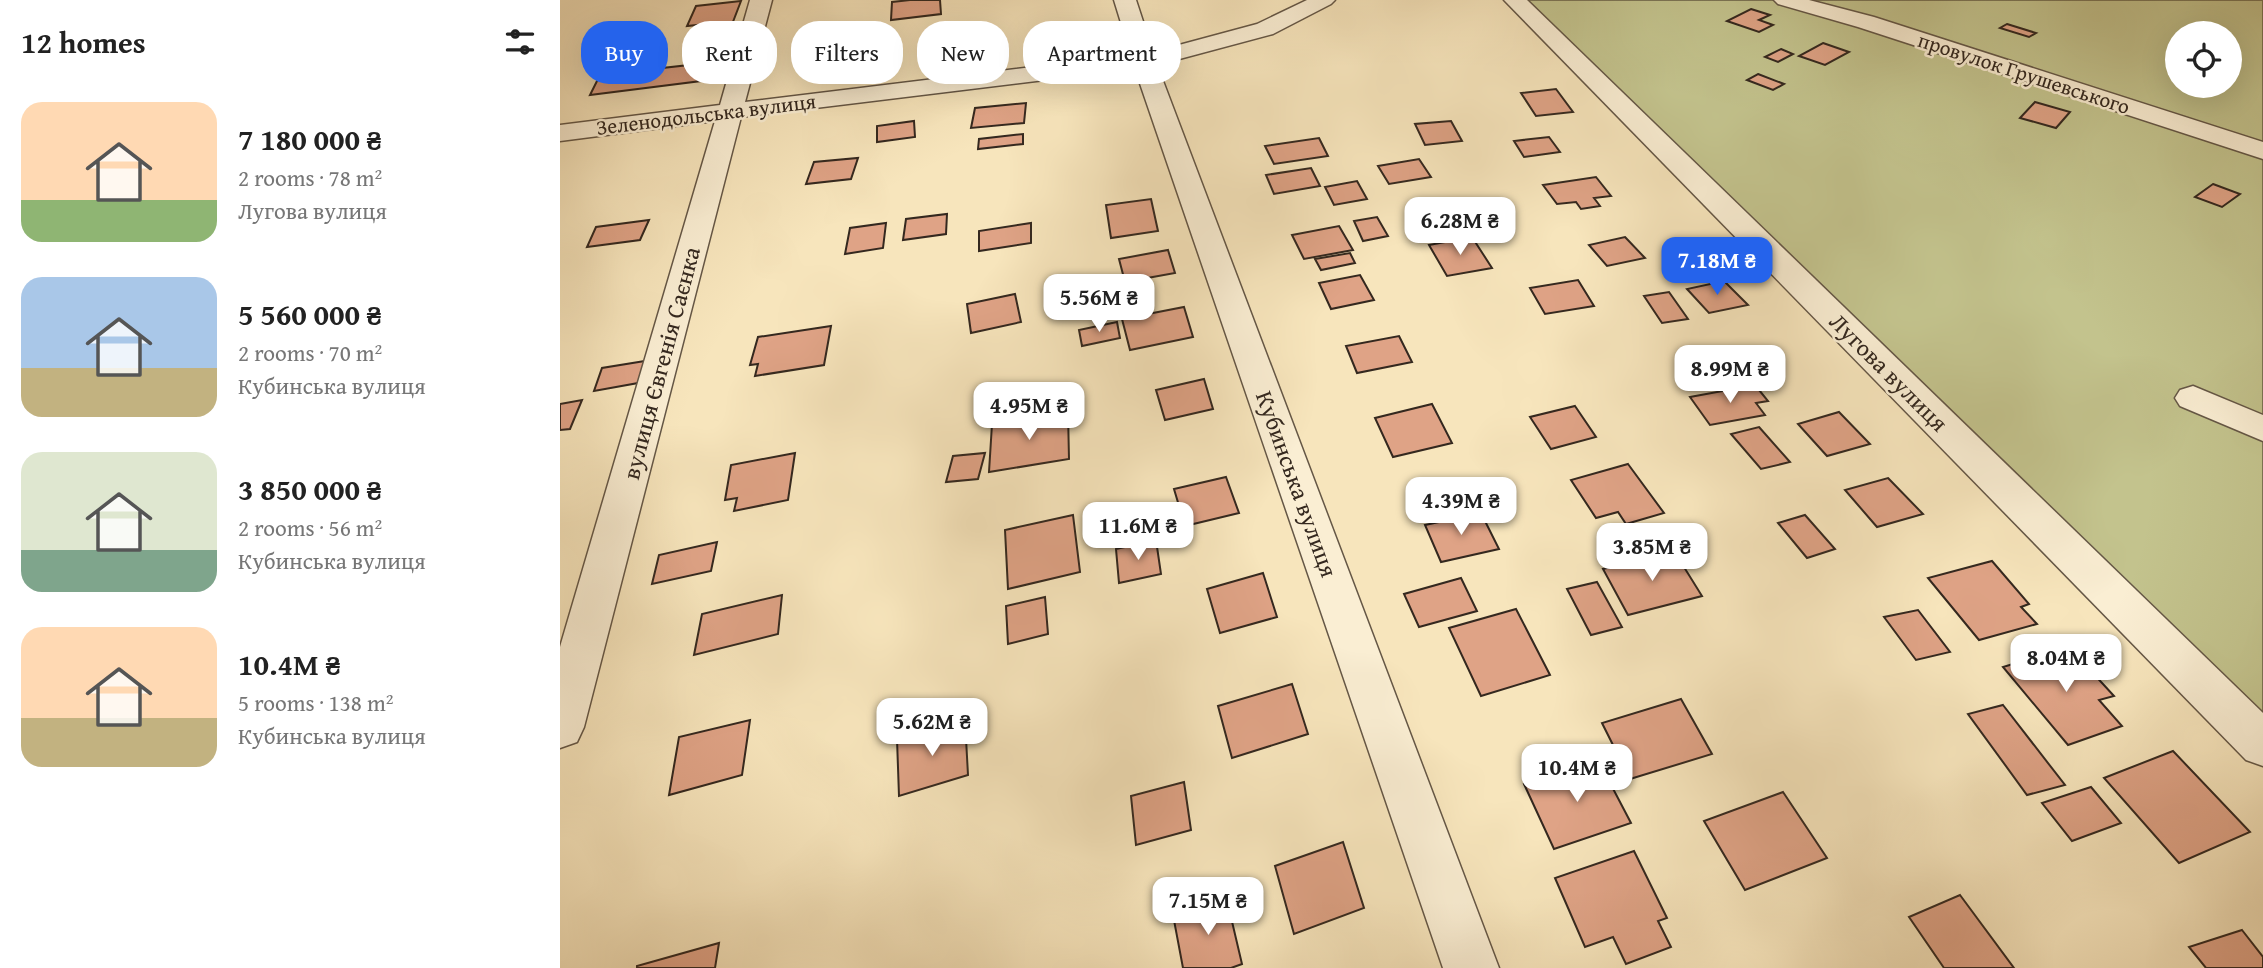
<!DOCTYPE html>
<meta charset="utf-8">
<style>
:root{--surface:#fff;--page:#f2f2f2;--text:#222;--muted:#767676;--accent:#2563eb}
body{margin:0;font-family:"Gentium Book Plus",serif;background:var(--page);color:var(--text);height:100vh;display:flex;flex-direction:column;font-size:26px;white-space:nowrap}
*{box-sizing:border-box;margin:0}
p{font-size:23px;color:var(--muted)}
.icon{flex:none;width:38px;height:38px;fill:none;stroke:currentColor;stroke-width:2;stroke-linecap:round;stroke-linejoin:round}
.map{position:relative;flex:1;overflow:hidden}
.side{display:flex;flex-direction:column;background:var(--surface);width:560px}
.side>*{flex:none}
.guide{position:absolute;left:21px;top:21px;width:665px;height:63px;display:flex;gap:14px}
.fabs{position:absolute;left:1605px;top:21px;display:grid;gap:14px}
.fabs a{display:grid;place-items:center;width:77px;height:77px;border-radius:50%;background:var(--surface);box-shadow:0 7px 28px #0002;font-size:35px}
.price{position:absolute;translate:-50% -60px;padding:0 16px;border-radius:14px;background:#fff;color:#222;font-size:23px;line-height:46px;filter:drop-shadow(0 2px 4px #0008)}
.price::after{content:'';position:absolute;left:50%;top:42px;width:21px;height:16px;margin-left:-10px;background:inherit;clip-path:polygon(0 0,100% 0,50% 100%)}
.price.on{background:var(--accent);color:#fff}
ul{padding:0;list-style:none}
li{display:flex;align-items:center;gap:21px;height:175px;padding:0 21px}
li span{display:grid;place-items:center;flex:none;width:196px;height:140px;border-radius:21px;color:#555}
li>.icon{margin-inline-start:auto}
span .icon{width:84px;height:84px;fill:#fffc;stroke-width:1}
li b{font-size:30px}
h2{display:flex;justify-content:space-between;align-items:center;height:84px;padding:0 21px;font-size:30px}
.pill{padding:0 24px;border-radius:28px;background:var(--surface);box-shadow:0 7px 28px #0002;font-size:24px;line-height:63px}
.pill.on{background:var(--accent);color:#fff}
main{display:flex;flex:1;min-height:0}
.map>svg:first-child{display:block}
</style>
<main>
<section class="side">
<h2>12 homes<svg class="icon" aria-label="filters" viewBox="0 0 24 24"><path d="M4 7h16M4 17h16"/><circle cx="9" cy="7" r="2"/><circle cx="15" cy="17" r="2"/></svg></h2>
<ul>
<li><span style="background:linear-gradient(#ffd9b3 70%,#8fb573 0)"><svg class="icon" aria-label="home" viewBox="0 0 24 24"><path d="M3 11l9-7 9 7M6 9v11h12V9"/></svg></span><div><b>7 180 000 ₴</b><p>2 rooms · 78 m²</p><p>Лугова вулиця</p></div></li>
<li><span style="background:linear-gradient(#a9c7e8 65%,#c2b280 0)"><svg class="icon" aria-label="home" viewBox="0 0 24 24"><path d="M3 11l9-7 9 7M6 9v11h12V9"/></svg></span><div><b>5 560 000 ₴</b><p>2 rooms · 70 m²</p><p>Кубинська вулиця</p></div></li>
<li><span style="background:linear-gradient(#dfe7d0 70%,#7fa58c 0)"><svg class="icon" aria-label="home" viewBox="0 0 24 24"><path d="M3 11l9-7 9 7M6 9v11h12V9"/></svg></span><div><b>3 850 000 ₴</b><p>2 rooms · 56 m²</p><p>Кубинська вулиця</p></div></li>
<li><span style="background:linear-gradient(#ffd9b3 65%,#c2b280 0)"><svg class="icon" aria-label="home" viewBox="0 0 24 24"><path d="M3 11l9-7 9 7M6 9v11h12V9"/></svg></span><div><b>10.4M ₴</b><p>5 rooms · 138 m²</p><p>Кубинська вулиця</p></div></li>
</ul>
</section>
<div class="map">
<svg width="1703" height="968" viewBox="0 0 1703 968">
<rect width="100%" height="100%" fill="#f7e5bc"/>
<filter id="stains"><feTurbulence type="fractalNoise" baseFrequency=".00286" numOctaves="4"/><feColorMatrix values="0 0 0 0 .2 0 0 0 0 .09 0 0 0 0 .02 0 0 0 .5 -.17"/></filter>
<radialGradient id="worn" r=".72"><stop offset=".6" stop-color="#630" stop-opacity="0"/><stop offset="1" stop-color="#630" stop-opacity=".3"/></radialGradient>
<path fill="#c3c38d" stroke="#7c7656" stroke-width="2" fill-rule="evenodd" d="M955 0H1703V745ZM1617 33H1670V86H1617Z"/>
<g fill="#dfa386" stroke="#34281f" stroke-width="2">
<polygon points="350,0 380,0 381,14 331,20 332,2"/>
<polygon points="181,1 164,45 137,48 147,24 127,26 136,6"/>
<polygon points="1191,9 1210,15 1199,20 1213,25 1199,32 1167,21"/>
<polygon points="1447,24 1476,33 1469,37 1440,28"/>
<polygon points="1263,43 1289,52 1265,65 1239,56"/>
<polygon points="1221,49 1233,54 1218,62 1205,57"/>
<polygon points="156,62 149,80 30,95 40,75"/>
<polygon points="1198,74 1224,84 1213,90 1187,80"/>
<polygon points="996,89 1013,112 976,116 961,93"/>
<polygon points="1475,102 1510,112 1496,128 1460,118"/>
<polygon points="466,103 464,123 411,128 415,108"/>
<polygon points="354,121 355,137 317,142 317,126"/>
<polygon points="891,121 902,141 865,145 855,124"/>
<polygon points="463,134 463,144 418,149 419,139"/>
<polygon points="989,137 1000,152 964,157 954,141"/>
<polygon points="759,138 768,156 714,164 705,146"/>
<polygon points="298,158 291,179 246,184 254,162"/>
<polygon points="859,159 871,177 829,184 818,166"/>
<polygon points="751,168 760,186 714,194 706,175"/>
<polygon points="1036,177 1051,196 1034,198 1040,206 1021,209 1016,202 997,204 983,185"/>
<polygon points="797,181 807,199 774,205 765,187"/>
<polygon points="1653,184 1680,194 1662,207 1635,197"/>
<polygon points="591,199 598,231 551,238 546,205"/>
<polygon points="387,214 386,234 343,240 346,219"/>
<polygon points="817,217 828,236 803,241 794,221"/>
<polygon points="89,220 80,240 27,247 36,227"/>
<polygon points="326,223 323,248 285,254 290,228"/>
<polygon points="471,223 471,243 419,251 419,231"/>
<polygon points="779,226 793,250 744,259 732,235"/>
<polygon points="912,237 932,268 887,276 869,245"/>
<polygon points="1065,237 1085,258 1047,266 1029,245"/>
<polygon points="608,250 615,273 565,282 559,259"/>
<polygon points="790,253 795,263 761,270 755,259"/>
<polygon points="800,275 814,300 771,309 759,283"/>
<polygon points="1018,280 1034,306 985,314 970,288"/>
<polygon points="1164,281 1188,305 1149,313 1127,289"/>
<polygon points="1109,292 1128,319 1102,323 1084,296"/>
<polygon points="455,294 461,322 411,333 407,304"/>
<polygon points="624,307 633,337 570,350 562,319"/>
<polygon points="557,322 560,338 522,346 519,330"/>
<polygon points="271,326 264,365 195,376 198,364 190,365 198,337"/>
<polygon points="839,336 852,362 797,373 786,346"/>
<polygon points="97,359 89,381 34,391 42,368"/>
<polygon points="644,379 653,409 605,420 596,390"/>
<polygon points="1195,385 1208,401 1196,403 1205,415 1150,425 1130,397"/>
<polygon points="22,400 10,429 0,430 0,404"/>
<polygon points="872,404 892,443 833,457 815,418"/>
<polygon points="1015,406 1036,437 991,449 970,417"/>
<polygon points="508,412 509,459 429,472 432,424"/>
<polygon points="1279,412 1310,444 1267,456 1238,424"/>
<polygon points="1199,427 1230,462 1201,469 1171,434"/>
<polygon points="235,453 228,500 174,511 177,498 165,500 171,465"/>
<polygon points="425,453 418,479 386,482 393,456"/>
<polygon points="1068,464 1104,513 1066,524 1058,512 1036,518 1011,480"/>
<polygon points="666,477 679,513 625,526 614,489"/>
<polygon points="1328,478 1363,514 1317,527 1285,490"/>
<polygon points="921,513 939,549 881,562 865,525"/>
<polygon points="513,515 520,572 448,589 445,530"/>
<polygon points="1245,515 1275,549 1247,558 1218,523"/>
<polygon points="596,540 601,574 559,583 556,549"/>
<polygon points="157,542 151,571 92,584 99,555"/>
<polygon points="1114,551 1142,596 1068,615 1043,569"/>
<polygon points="1432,561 1469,604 1461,607 1477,624 1419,640 1368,578"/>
<polygon points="703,573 717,617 660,633 647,589"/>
<polygon points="901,578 917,611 859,627 844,594"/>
<polygon points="1037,582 1062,627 1031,635 1007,589"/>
<polygon points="222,595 218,634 134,655 142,614"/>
<polygon points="485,597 488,634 448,644 446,606"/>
<polygon points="956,609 990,675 921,696 889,628"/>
<polygon points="1358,610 1390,652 1356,660 1324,617"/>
<polygon points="1509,647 1554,696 1539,700 1562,726 1508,745 1443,667"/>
<polygon points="732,684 748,734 672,758 658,706"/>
<polygon points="1121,699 1152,754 1070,779 1042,723"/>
<polygon points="1443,705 1505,785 1467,795 1408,714"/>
<polygon points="190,720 182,775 109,795 119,737"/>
<polygon points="405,720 408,775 339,796 337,739"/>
<polygon points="1613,751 1690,832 1619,863 1544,778"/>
<polygon points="1038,760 1071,823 994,849 964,784"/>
<polygon points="624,782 631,830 576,845 571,796"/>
<polygon points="1531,787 1561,823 1512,841 1482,803"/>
<polygon points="1223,792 1267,858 1185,890 1144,821"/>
<polygon points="783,842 804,908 734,934 715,866"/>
<polygon points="1074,851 1107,918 1098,921 1111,947 1066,964 1053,937 1025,947 995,878"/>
<polygon points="1400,895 1454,968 1384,968 1349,917"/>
<polygon points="666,896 682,964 671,968 623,968 613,915"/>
<polygon points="1682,930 1703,957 1703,968 1646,968 1629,947"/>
<polygon points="159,943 155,968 77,968 77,966"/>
</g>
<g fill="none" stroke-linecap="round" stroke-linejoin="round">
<defs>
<g id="minor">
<polygon points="190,0 212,0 185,102 571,55 554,0 576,0 593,52 697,24 747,0 775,0 771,4 713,34 597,65 939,968 883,968 575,69 181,117 24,727 17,742 0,748 0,647 155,121 0,141 0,125 160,105"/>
<polygon points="944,0 967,0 1703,713 1703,766 1686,760"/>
<polygon points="1214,0 1249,0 1314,17 1703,142 1703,159 1298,27 1218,4"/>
<polygon points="1633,386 1703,415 1703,441 1620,406 1615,398 1620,390"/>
</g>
</defs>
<use href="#minor" stroke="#655746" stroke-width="3"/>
<use href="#minor" fill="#faeed3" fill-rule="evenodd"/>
</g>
<g text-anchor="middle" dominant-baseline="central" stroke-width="5" stroke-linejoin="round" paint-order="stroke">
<g font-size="21" fill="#34281f" stroke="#faeed3">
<text transform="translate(1464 73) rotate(18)">провулок Грушевського</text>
<text transform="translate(146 114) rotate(-7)">Зеленодольська вулиця</text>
</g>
<g font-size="24" fill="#34281f" stroke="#faeed3">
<text transform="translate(101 363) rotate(-75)">вулиця Євгенія Саєнка</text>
<text transform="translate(1329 372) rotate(45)">Лугова вулиця</text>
<text transform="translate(737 484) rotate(70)">Кубинська вулиця</text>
</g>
</g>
<rect width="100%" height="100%" filter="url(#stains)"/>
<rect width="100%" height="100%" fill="url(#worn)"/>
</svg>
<div class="fabs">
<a><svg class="icon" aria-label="locate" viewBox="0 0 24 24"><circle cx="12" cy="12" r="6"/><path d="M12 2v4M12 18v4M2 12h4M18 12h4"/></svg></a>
</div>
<b class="price" style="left:900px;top:257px">6.28M ₴</b>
<b class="price on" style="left:1157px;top:297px">7.18M ₴</b>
<b class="price" style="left:539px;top:334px">5.56M ₴</b>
<b class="price" style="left:1170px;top:405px">8.99M ₴</b>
<b class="price" style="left:469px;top:442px">4.95M ₴</b>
<b class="price" style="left:901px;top:537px">4.39M ₴</b>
<b class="price" style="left:578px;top:562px">11.6M ₴</b>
<b class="price" style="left:1092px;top:583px">3.85M ₴</b>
<b class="price" style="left:1506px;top:694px">8.04M ₴</b>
<b class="price" style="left:372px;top:758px">5.62M ₴</b>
<b class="price" style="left:1017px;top:804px">10.4M ₴</b>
<b class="price" style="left:648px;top:937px">7.15M ₴</b>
<div class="guide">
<a class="pill on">Buy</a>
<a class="pill">Rent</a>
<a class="pill">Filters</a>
<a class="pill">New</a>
<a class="pill">Apartment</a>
</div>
</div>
</main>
